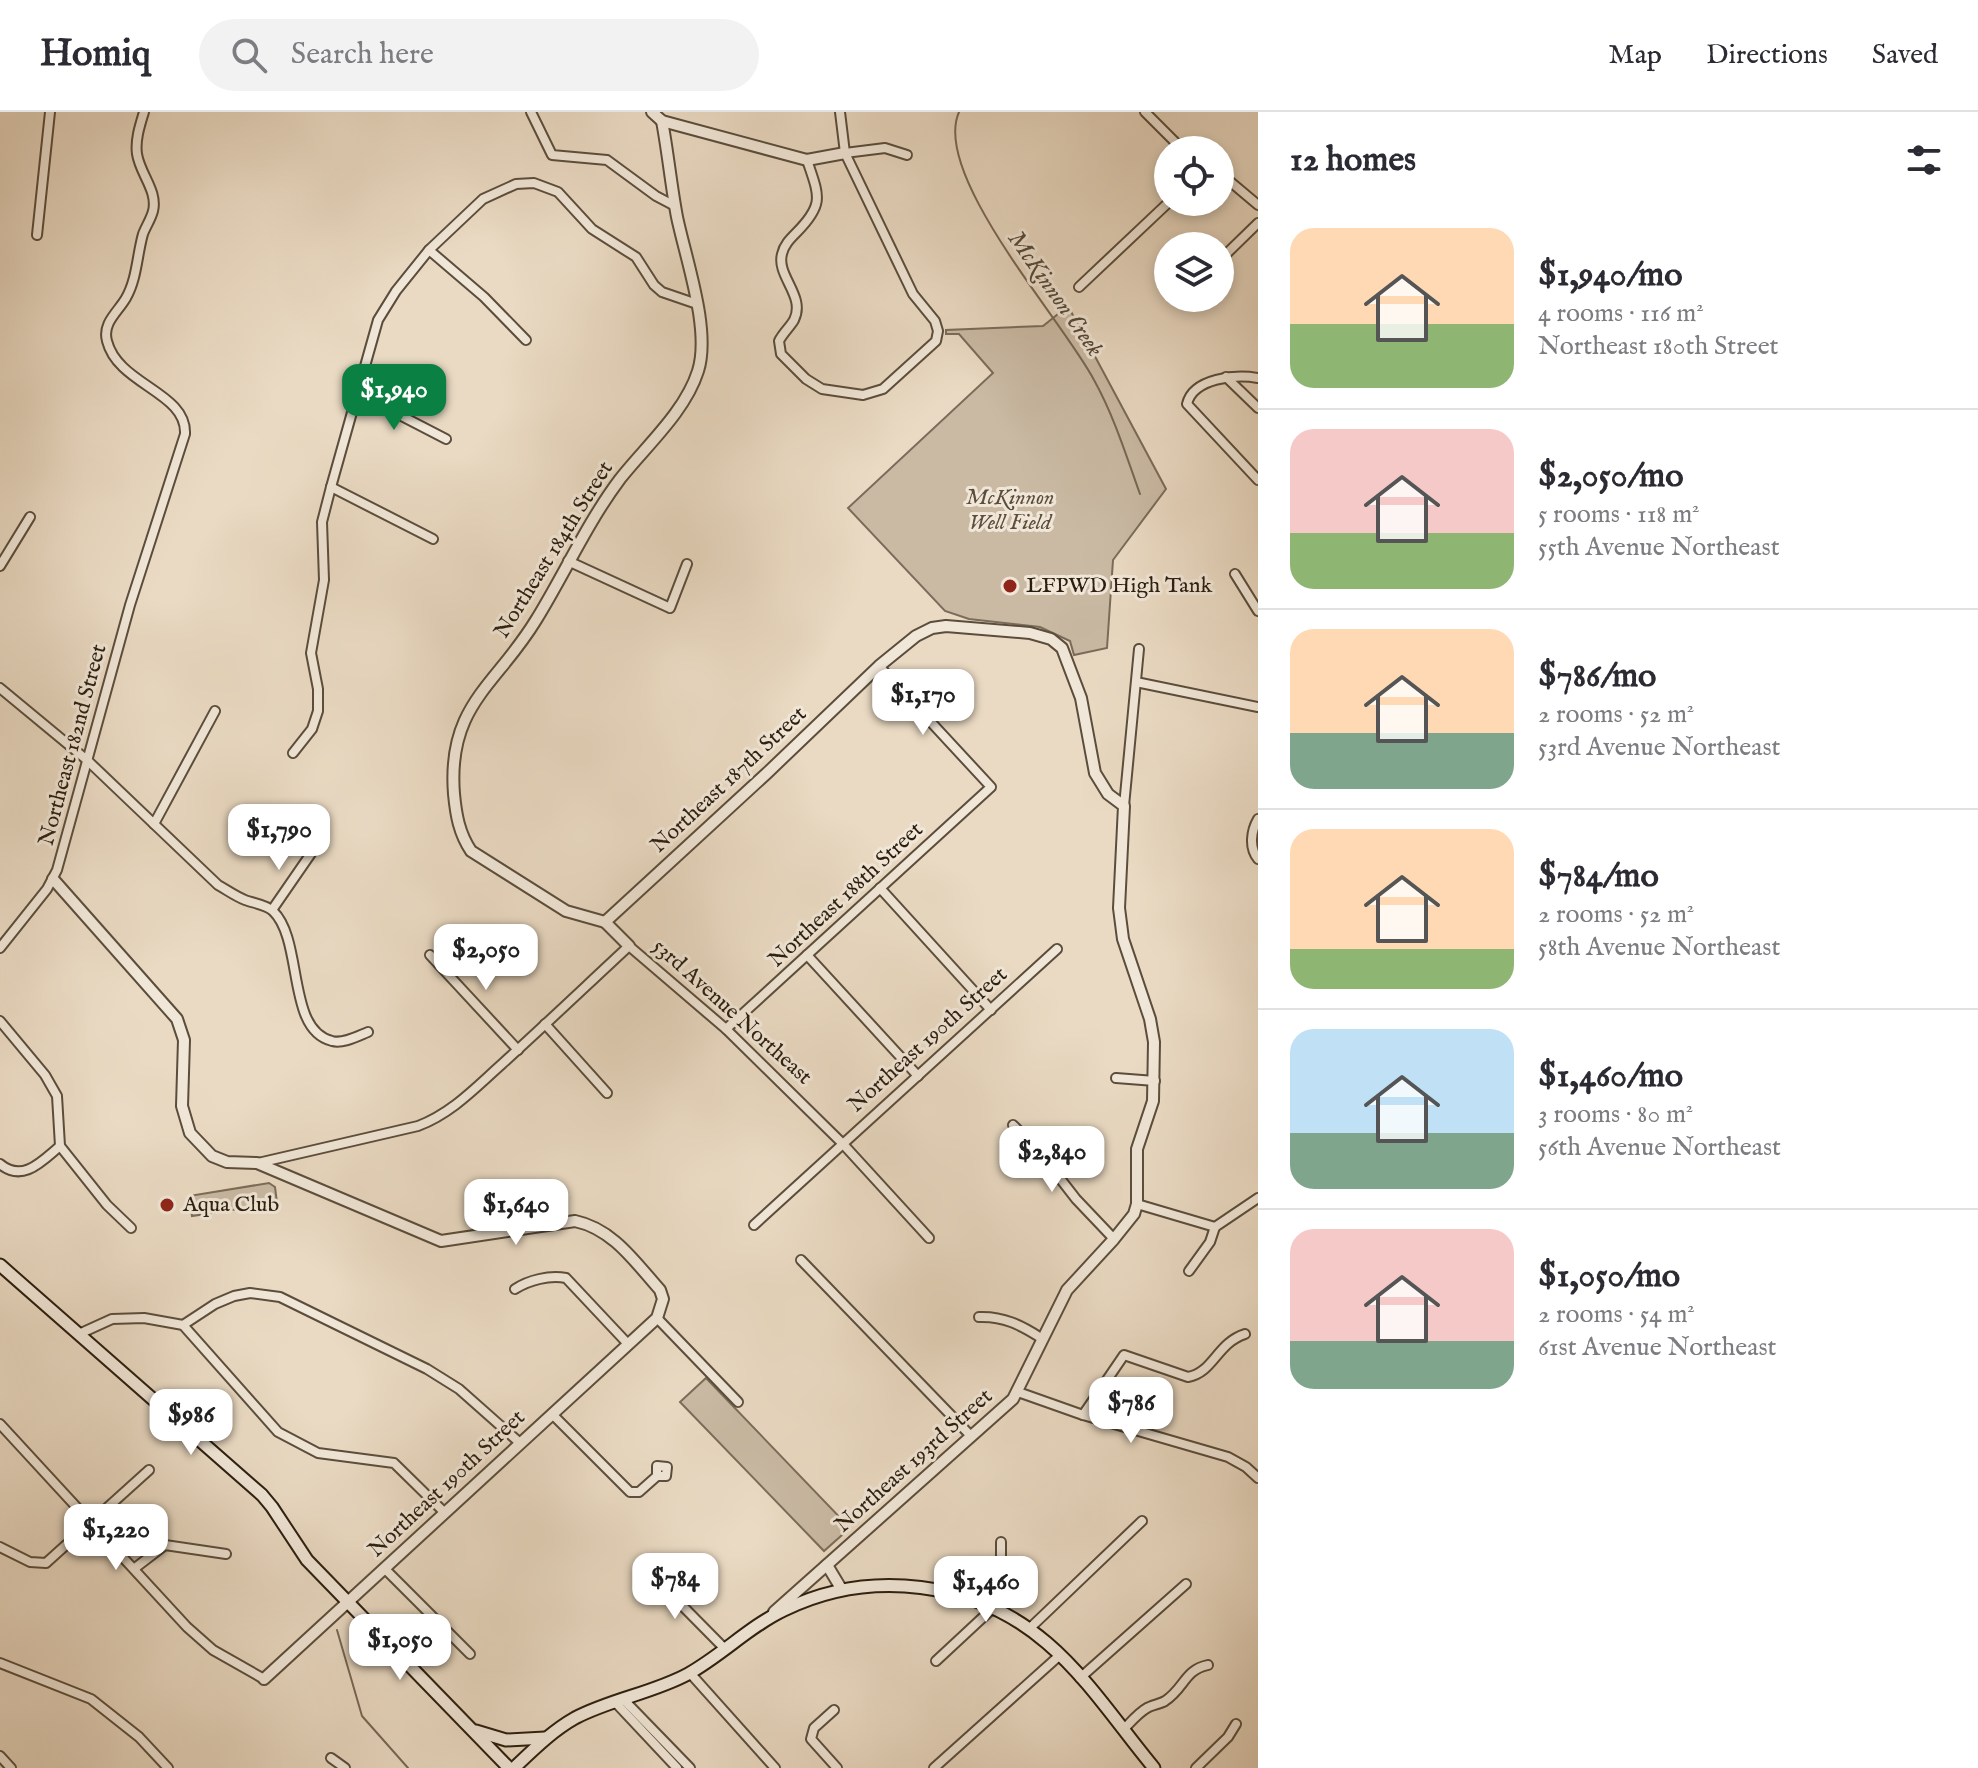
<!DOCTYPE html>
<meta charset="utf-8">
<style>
:root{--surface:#fff;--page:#f2f2f3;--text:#2b2b33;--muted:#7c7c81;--line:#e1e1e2;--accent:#0b8043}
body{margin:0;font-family:"IM FELL English",serif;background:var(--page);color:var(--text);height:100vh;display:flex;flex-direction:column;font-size:30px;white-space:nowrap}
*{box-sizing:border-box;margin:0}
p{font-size:26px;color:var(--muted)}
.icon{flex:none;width:44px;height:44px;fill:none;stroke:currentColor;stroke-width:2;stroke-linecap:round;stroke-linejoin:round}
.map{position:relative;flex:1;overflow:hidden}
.details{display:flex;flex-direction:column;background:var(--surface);width:720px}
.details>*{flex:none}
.buttons{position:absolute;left:1154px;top:24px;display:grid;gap:16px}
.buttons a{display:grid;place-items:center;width:80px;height:80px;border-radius:50%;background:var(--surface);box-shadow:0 4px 12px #0003;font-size:40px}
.price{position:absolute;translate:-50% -68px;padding:0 18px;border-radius:16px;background:#fff;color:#222;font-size:26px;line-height:52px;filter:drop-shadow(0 2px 4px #0008)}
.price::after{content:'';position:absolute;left:50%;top:48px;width:24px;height:18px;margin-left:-12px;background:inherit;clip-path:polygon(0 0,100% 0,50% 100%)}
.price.selected{background:var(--accent);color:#fff}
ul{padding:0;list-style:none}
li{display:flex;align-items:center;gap:24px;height:200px;padding:0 32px}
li+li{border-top:2px solid var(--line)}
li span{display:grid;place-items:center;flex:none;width:224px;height:160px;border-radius:24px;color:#555}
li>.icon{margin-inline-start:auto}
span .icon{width:96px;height:96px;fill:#fffc;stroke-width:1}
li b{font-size:34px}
h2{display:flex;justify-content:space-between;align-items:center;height:96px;padding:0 32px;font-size:34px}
header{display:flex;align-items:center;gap:48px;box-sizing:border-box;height:112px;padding:0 40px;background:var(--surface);border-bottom:2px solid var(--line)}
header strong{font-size:38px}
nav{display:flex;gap:44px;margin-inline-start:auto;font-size:28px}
.search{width:560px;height:72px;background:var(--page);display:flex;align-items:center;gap:20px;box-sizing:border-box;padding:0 28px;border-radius:44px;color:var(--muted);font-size:30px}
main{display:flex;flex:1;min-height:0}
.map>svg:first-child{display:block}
</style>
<header>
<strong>Homiq</strong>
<div class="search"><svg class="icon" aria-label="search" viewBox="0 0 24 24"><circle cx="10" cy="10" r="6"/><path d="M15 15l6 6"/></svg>Search here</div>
<nav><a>Map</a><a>Directions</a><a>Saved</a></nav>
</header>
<main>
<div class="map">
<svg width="1258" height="1656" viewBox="0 0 1258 1656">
<rect width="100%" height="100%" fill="#eadac3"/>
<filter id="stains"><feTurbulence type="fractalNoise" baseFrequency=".0025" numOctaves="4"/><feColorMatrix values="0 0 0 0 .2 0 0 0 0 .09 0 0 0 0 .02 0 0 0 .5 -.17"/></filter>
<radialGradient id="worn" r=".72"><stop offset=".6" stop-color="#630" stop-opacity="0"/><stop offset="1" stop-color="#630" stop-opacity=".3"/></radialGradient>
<g fill="#cabaa4" stroke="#7a6c5a" stroke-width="2">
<polygon points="1068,194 1166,377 1113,448 1107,536 1074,543 1070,529 1040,515 969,507 945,499 848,396 993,261 959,222 946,222 946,218 1043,214"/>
<polygon points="269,1071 275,1075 277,1091 192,1104 189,1084"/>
<polygon points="706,1266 850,1416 824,1439 680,1290"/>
</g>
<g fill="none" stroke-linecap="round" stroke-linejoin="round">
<g stroke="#776856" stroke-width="2">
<path d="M959 0C931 63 1064 210 1094 268 1114 304 1126 343 1140 382"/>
<polyline points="337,1518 362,1604 408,1656"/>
</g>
<defs>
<g id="minor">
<polyline points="531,0 552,43 607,48 656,84 675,94"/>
<polyline points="1145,0 1183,38"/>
<polyline points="845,41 885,36 907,43"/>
<path d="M807 48C819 84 825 92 796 121 790 127 784 133 782 142 776 164 806 184 794 208 790 215 783 221 779 229L781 242 806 267 822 277 863 283 883 277 936 229 938 219 935 209 913 182 845 41 840 0"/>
<polyline points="1220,61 1258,93"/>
<polyline points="37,123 50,0"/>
<polyline points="429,138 484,185 526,228"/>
<polyline points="1220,148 1258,111"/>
<polyline points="1079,175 1169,90"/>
<polyline points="1226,265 1258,296"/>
<path d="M1258 266C1236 262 1193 266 1187 292L1258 368"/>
<polyline points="359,282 446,327"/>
<polyline points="331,375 433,427"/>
<polyline points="568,449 670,496 687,452"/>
<polyline points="0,454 30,405"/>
<polyline points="1235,462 1258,499"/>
<polyline points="1136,570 1258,595"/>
<path d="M0 576 87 648 218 773C227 778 235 784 245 788 253 791 267 793 273 799 304 829 286 918 332 929 343 932 358 924 368 920"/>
<polyline points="293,641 312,617 318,599 318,577 311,541 324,468 322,410 331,375 378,208 396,179 429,138 483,87 516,72 534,71 558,80 592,117 636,145 654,173 662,180 697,192"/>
<polyline points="1124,694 1139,537"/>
<path d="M1258 707C1251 719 1249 736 1258 747"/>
<polyline points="154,712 215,599"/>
<polyline points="880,776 991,898"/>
<polyline points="272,798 312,740"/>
<path d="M0 836 47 777 57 758 130 493 185 322C187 280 118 273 107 229 102 211 118 200 126 186 137 167 137 143 143 122 146 114 151 107 153 99 158 79 140 62 137 42 135 28 140 13 144 0"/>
<polyline points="430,843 518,938"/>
<polyline points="807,843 918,964"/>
<polyline points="0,909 45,963 57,984 60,1034 107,1093 131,1116"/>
<polyline points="545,912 607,981"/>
<polyline points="726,917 991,675 879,554"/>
<polyline points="1116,966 1155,969"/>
<polyline points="1013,1013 1038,1038 1076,1087 1114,1127"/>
<path d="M258 1051 418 1014C452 1001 475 976 502 952 545 913 587 873 629 834L726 917 843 1032 929 1126"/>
<path d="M0 1052C23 1071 42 1049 60 1034"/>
<polyline points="1137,1092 1215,1115"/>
<polyline points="754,1113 1057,837"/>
<polyline points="801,1148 971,1324"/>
<polyline points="1189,1159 1210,1130 1215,1115 1258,1086"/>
<path d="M515 1177C529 1168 549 1163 566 1166L628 1232"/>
<path d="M979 1205C1003 1204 1021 1213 1041 1226"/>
<polyline points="657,1206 738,1290"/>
<polyline points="183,1213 215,1192 234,1184 250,1181 280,1185 427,1257 459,1277 520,1331"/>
<polyline points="79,1222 112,1207 144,1206 183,1213 278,1320 318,1341 394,1351 445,1401"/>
<polyline points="1018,1280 1083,1303 1228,1345 1246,1355 1258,1366"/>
<polyline points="552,1302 630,1380 639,1380 657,1364 657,1354 667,1355 666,1364 657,1364"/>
<path d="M1083 1303 1124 1243 1188 1265C1213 1261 1217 1231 1245 1222"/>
<polyline points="0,1312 187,1515 213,1538 264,1567"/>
<polyline points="0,1435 30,1450 46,1451 149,1358"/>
<polyline points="135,1456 165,1433 226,1442"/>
<polyline points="385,1457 470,1542"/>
<polyline points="648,1459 725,1537"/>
<polyline points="963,1484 1001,1446 1001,1430"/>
<polyline points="1029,1517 1142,1409"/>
<polyline points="936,1549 993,1496"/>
<polyline points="0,1551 91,1587 139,1625 168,1656"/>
<polyline points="690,1561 775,1656"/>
<polyline points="1080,1566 1186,1472"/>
<polyline points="623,1587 690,1656"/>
<polyline points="615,1590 677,1656"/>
<polyline points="834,1598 814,1616 811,1627 837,1656"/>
<path d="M1123 1618C1130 1611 1138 1601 1147 1596 1152 1593 1160 1592 1165 1589 1185 1576 1184 1558 1208 1553"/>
<polyline points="0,1644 11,1656"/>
<polyline points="331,1646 345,1656"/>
<polyline points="934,1656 1060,1543"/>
<polyline points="1196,1656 1228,1625 1236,1612"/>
</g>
<g id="tertiary">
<polyline points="652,0 662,9 807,48 845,41"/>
<path d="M53 767 177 907 184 928 182 994 190 1021 212 1044 227 1050 257 1051 441 1129 575 1109C613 1117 635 1150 660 1178L663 1187 657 1206 264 1567"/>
<polyline points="605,810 766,662 879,554 916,524 932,516 946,514 1030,521 1051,527 1062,536 1081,586 1095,661 1108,682 1124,694 1119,796 1123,827 1150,907 1154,930 1153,989 1137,1037 1137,1092 1134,1102 1114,1127 1067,1178 1013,1287 774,1500"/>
<path d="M629 834 605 810 566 799 471 739C459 721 456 703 454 682 447 593 496 574 536 508 565 461 587 411 620 367 646 334 685 300 698 259 711 218 686 148 677 105 671 73 668 41 662 9"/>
<polyline points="827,1453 842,1478"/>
</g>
<g id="secondary">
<polyline points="0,1153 262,1383 272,1395 307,1448 509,1656"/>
<polyline points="476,1619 506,1628 545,1626"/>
<path d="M514 1656C533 1638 552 1619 575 1606 611 1587 653 1581 688 1562 722 1543 750 1514 784 1498 870 1456 975 1469 1047 1531 1088 1566 1119 1614 1154 1656"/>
</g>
</defs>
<use href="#minor" stroke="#5b4d3c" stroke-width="12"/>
<use href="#tertiary" stroke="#5b4d3c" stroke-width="14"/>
<use href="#secondary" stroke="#2b1e0f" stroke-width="15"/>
<use href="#minor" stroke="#f1e7d8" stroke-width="8"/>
<use href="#tertiary" stroke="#f1e7d8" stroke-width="10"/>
<use href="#secondary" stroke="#f1e7d8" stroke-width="11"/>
</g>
<g fill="#8f2418" stroke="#f1e7d8" stroke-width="3">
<circle cx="1010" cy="474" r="8"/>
<circle cx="167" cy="1093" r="8"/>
</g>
<g text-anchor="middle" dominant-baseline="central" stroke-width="6" stroke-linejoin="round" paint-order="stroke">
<g font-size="22" font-style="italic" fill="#5b4d3c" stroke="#f1e7d8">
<text x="1010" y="386">McKinnon<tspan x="1010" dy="25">Well Field</tspan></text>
</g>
<g font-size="22" fill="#2b1e0f" stroke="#f1e7d8">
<text transform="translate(554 438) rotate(-58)">Northeast 184th Street</text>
<text transform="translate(73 633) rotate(-75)">Northeast 182nd Street</text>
<text transform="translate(729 668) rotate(-43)">Northeast 187th Street</text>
<text transform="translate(846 783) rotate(-43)">Northeast 188th Street</text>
<text transform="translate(732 900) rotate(42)">53rd Avenue Northeast</text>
<text transform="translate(928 928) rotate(-42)">Northeast 190th Street</text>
<text transform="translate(914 1349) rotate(-42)">Northeast 193rd Street</text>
<text transform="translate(447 1372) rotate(-43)">Northeast 190th Street</text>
</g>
<g font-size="22" fill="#2b1e0f" stroke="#f1e7d8" text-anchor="start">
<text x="1026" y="474">LFPWD High Tank</text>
<text x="183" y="1093">Aqua Club</text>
</g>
<g font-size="24" font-style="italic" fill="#574939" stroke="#f1e7d8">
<text transform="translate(1055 182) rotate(55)">McKinnon Creek</text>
</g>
</g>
<rect width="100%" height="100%" filter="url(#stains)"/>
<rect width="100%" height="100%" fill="url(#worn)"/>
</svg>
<div class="buttons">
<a><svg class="icon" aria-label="locate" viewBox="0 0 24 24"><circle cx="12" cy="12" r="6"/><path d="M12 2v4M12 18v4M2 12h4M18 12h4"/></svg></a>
<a><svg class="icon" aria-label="layers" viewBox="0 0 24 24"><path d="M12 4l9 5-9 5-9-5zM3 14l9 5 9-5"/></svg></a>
</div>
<b class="price selected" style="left:394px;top:320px">$1,940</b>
<b class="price" style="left:923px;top:625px">$1,170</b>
<b class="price" style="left:279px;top:760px">$1,790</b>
<b class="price" style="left:486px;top:880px">$2,050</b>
<b class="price" style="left:1052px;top:1082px">$2,840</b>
<b class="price" style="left:516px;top:1135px">$1,640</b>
<b class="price" style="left:1131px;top:1333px">$786</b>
<b class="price" style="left:191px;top:1345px">$986</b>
<b class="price" style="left:116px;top:1460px">$1,220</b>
<b class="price" style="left:675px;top:1509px">$784</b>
<b class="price" style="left:986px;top:1512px">$1,460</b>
<b class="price" style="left:400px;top:1570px">$1,050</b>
</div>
<section class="details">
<h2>12 homes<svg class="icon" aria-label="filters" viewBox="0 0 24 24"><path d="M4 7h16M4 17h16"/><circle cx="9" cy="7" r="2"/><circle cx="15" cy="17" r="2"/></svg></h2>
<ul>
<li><span style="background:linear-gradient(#ffd9b3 60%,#8fb573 0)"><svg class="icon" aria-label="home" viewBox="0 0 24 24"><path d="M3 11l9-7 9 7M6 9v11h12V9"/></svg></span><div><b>$1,940/mo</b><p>4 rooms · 116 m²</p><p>Northeast 180th Street</p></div></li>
<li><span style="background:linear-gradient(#f6c9c9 65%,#8fb573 0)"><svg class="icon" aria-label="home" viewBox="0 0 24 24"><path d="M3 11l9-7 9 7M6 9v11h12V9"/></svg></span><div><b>$2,050/mo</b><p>5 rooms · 118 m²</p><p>55th Avenue Northeast</p></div></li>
<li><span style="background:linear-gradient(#ffd9b3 65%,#7fa58c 0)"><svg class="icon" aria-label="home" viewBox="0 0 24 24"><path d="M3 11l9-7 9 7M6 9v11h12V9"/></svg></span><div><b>$786/mo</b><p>2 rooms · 52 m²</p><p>53rd Avenue Northeast</p></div></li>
<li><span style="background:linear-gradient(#ffd9b3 75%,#8fb573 0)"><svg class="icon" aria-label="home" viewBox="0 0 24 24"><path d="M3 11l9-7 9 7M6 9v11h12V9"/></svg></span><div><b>$784/mo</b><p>2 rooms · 52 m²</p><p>58th Avenue Northeast</p></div></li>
<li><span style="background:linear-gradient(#bfe0f5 65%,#7fa58c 0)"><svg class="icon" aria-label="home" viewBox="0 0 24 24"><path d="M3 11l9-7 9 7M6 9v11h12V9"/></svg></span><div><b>$1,460/mo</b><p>3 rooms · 80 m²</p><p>56th Avenue Northeast</p></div></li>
<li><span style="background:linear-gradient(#f6c9c9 70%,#7fa58c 0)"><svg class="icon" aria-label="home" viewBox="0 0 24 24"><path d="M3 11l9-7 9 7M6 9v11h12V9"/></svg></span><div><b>$1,050/mo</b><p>2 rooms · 54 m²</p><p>61st Avenue Northeast</p></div></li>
</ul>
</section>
</main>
